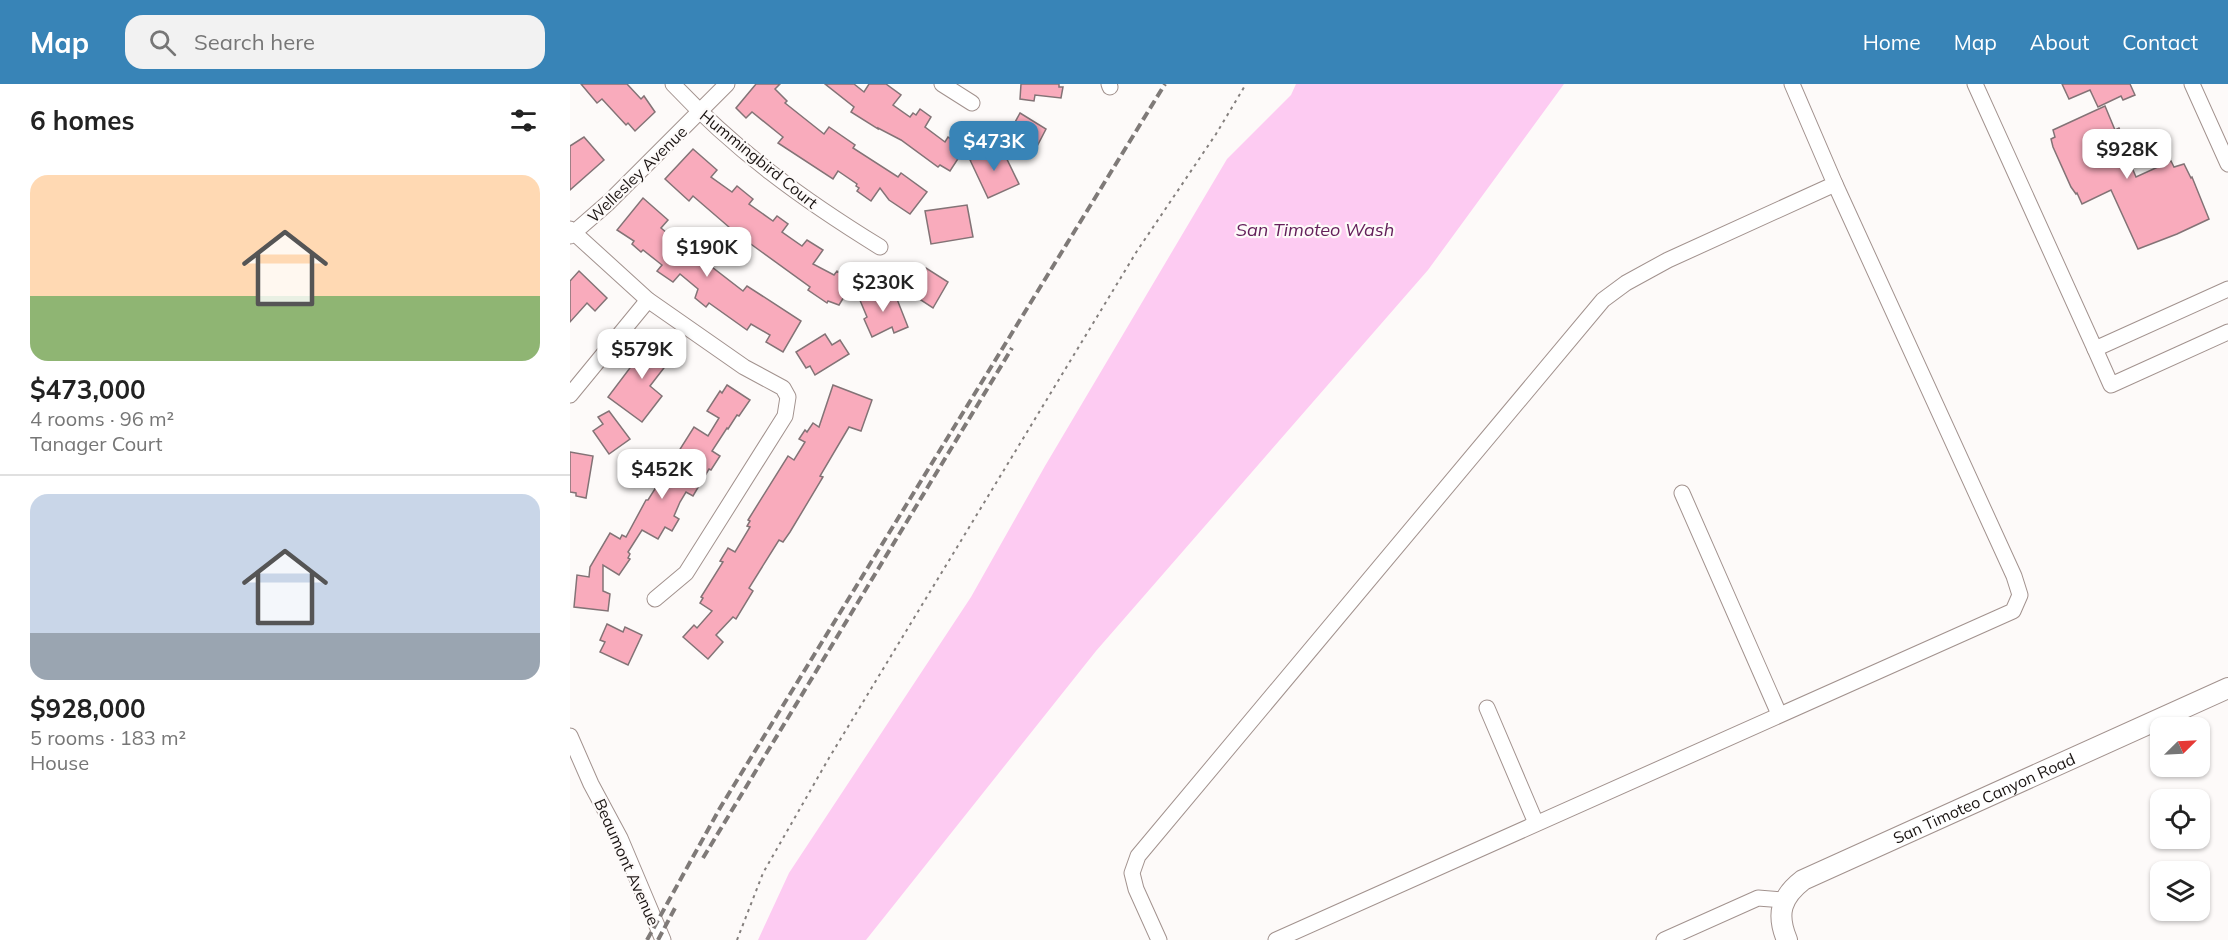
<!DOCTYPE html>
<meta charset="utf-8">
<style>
:root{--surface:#fff;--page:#f2f2f2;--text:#222;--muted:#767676;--line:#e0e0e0;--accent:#3884b7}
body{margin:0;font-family:Mulish,sans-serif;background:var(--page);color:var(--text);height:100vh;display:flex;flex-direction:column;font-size:22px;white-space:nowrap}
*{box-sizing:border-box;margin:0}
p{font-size:20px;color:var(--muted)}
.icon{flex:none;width:33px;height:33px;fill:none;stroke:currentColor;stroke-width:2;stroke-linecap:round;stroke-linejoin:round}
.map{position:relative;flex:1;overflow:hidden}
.drawer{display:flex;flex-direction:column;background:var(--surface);width:570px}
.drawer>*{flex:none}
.needle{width:39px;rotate:66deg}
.controls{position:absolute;left:1580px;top:633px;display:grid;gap:12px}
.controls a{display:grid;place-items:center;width:60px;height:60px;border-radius:12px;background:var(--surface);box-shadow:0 2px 4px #0004;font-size:30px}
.price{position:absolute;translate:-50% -51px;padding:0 14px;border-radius:12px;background:#fff;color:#222;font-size:20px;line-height:39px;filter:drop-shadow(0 2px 3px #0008)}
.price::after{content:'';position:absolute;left:50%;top:36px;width:18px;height:14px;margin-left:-9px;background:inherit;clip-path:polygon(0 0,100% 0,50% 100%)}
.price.current{background:var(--accent);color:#fff}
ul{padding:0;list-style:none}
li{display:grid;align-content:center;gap:12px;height:318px;padding:0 30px}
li+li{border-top:2px solid var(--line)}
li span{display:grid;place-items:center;height:186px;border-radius:18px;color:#555}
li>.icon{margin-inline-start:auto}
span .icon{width:108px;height:108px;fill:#fffc;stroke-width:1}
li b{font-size:26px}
h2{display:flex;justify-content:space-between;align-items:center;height:72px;padding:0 30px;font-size:26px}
header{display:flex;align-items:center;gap:36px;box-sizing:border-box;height:84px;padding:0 30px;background:var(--accent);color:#fff}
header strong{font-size:28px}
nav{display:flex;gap:33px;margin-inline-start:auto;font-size:21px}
.search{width:420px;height:54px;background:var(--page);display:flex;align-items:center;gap:15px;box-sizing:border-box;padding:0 21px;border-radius:18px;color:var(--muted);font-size:22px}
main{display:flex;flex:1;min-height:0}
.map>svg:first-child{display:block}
</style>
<header>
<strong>Map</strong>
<div class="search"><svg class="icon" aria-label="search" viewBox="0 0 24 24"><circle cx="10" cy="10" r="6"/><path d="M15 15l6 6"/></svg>Search here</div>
<nav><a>Home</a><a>Map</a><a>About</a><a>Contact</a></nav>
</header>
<main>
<section class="drawer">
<h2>6 homes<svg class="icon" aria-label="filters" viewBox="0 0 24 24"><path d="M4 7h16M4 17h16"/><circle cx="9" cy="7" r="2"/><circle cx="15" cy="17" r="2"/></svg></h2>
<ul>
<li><span style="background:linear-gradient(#ffd9b3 65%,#8fb573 0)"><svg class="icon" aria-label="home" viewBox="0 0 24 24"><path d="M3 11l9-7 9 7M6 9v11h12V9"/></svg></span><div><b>$473,000</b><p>4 rooms · 96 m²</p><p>Tanager Court</p></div></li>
<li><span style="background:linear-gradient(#c9d6e8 75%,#9aa5b1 0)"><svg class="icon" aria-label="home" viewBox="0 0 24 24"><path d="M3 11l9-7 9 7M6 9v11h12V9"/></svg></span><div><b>$928,000</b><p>5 rooms · 183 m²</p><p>House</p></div></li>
</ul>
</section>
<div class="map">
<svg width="1658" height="856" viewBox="0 0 1658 856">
<rect width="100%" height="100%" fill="#fdfaf9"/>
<polygon fill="#fdcbf2" points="726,0 994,0 858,186 526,567 296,856 188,856 219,789 401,513 475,382 657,75 721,11"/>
<g fill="#f9abbc" stroke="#837376" stroke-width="1.5">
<polygon points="11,0 57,0 71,15 74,12 85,28 65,47 58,39 56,41 32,15 27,19"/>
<polygon points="186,0 210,0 205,5 217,17 215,19 254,50 259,43 285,61 283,64 328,93 331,89 357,108 340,130 319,116 310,104 301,117 287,107 289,104 286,102 287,100 268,87 263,95 208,59 213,53 182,28 176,34 166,24"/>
<polygon points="255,0 284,0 294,8 299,0 316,0 331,11 323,21 340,33 343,29 346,31 350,25 361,33 355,43 375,58 378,53 395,64 380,87 370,81 368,83 331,56 308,44 308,45 281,28 284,23"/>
<polygon points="451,0 489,0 489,3 493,3 491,14 465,11 464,17 450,15"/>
<polygon points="1492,0 1560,0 1565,11 1553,16 1551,12 1528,23 1520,6 1499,15"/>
<polygon points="1535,22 1545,46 1549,44 1558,66 1555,67 1566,93 1601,77 1604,83 1614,80 1621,94 1622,93 1639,135 1607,150 1568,165 1541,106 1512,120 1507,109 1506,110 1501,103 1483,63 1481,55 1485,53 1483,46"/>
<polygon points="450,29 476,45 462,72 432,52 440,38 444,40"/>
<polygon points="14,53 34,76 0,106 0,62"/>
<polygon points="431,63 449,100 418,114 400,76"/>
<polygon points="123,65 147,86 141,93 162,108 167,102 183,115 179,120 203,137 207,132 218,140 212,148 232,162 237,156 253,166 243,180 264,191 267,187 282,200 269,221 258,217 257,219 238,206 240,203 167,150 123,112 119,117 95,95"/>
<polygon points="73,114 98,136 91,144 132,178 134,177 173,207 177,202 231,237 213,268 196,258 200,251 181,240 177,246 139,219 136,223 125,214 128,205 110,190 103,198 87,187 92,181 73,166 71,168 62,160 64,157 47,146"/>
<polygon points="397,121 403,153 361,160 355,127"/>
<polygon points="352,184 356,184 378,198 363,224 331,203 340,189 346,193"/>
<polygon points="9,187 37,214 25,227 17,219 0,238 0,197"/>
<polygon points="323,205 338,243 324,249 322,243 302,253 294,235 297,233 289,214 302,209 304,212"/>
<polygon points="255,250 262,261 270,256 279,270 245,291 240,282 236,284 226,268"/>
<polygon points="80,253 104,271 80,302 92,312 72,338 38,313 63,280 60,278"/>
<polygon points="157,301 180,316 169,332 167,331 158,345 157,344 142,367 150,372 141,386 139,385 123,412 116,408 110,418 104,432 109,435 102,447 95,443 88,455 72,446 58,468 60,470 58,474 60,475 49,491 33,481 33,507 40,510 38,527 4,523 7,491 19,493 20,483 40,449 50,455 52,451 56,453 76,416 78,416 124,343 138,352 149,334 137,327 150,307 152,309"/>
<polygon points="263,301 302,316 291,347 279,343 250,392 253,393 220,448 213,458 209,456 179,504 183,507 166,535 163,533 146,551 153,558 138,575 113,553 124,541 127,544 142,527 130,519 133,514 131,513 153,478 150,477 158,464 165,468 180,443 177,442 180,437 178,436 218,372 224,376 235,358 229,355 235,346 237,348 243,339 249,343"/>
<polygon points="39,327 60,355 39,370 23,347 33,340 28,333"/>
<polygon points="0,368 23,372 16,414 6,412 6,409 0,408"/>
<polygon points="37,540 53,548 55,543 72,551 58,581 30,568 35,558 30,556"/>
</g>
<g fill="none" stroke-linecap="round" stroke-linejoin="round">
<defs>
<g id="minor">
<path d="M103 0C166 67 232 115 310 163"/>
<polyline points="372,0 402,19"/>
<polyline points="539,0 540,3"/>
<polyline points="1405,0 1525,265 1658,205"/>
<polyline points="1622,0 1658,80"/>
<polyline points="0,145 78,216 174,283 213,304 218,313 215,332 116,489 85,515"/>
<polyline points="0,152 38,119 157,0"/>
<polyline points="1525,265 1541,301 1658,248"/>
<polyline points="0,311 78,216"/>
<polyline points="1112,409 1209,630"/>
<polyline points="917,624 966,739"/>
<polyline points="0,652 21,700 50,754 93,856"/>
<polyline points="589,856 566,805 562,789 568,772 1033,216 1056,199 1098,176 1265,100 1222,0"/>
<polyline points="706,856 1443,527 1450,511 1444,492 1265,100"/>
<polyline points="1094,856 1188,814 1213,816"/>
</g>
<g id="major">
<path id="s1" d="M1217 856C1206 830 1211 813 1233 796L1658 604"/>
</g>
</defs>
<use href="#minor" stroke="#a2928e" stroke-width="17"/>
<use href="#major" stroke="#a2928e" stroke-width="22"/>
<polyline stroke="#847f7d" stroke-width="2" stroke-dasharray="3 4.5" stroke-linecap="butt" points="167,856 193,789 259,674 567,167 646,50 676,0"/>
<use href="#minor" stroke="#fff" stroke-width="15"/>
<use href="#major" stroke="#fff" stroke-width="20"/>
<g stroke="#7f7a78" stroke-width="4" stroke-dasharray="9 4.5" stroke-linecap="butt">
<polyline points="133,774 442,264"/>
<polyline points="77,856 150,724 595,0"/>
<polyline points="88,856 105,824"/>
</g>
</g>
<g text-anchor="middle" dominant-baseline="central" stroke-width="4.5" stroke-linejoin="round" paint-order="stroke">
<g font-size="16" fill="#1a1412" stroke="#fdfaf9">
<text transform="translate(189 75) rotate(39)">Hummingbird Court</text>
<text transform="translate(67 90) rotate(-44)">Wellesley Avenue</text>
<text stroke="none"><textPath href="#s1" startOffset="267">San Timoteo Canyon Road</textPath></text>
<text transform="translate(57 778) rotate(66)">Beaumont Avenue</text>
</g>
<g font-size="18" font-style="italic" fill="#64205b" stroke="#fdfaf9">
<text x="745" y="145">San Timoteo Wash</text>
</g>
</g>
</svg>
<div class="controls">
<a><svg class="needle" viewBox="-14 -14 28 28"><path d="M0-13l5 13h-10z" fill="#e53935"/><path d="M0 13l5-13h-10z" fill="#767676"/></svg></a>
<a><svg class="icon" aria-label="locate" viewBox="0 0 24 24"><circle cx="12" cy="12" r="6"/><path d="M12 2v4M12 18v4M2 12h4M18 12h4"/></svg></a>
<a><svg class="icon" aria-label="layers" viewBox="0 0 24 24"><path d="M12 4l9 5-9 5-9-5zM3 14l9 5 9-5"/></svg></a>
</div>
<b class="price current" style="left:424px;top:88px">$473K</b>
<b class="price" style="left:1557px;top:96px">$928K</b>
<b class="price" style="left:137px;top:194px">$190K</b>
<b class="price" style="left:313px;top:229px">$230K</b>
<b class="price" style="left:72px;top:296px">$579K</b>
<b class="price" style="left:92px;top:416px">$452K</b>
</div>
</main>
